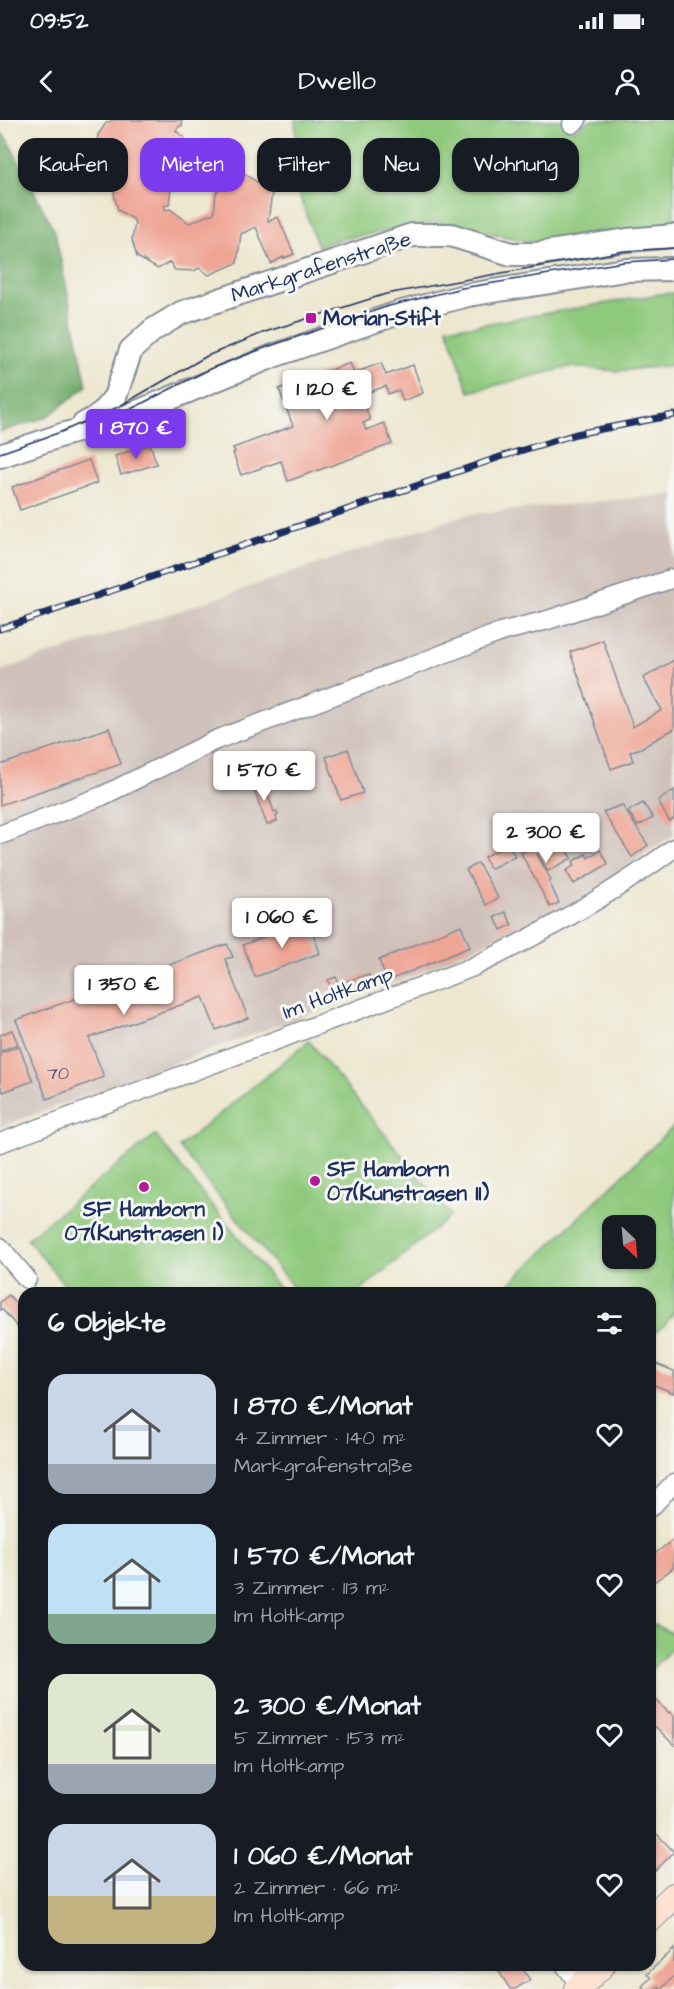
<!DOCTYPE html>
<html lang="de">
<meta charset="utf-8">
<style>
:root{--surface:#171b24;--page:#20242c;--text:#f1f3f6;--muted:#9ea1a6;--accent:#7c3aed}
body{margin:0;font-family:"Architects Daughter",sans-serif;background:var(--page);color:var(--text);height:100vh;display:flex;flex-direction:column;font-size:22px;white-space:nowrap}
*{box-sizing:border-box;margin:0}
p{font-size:20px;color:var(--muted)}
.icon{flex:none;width:33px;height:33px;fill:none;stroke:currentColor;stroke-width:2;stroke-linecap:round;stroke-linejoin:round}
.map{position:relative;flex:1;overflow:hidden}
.sheet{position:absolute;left:18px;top:1167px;width:638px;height:684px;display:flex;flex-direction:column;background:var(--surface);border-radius:18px;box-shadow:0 2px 4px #0004}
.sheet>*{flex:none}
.banner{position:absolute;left:18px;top:18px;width:639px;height:54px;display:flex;gap:12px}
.needle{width:39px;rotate:154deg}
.controls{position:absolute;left:602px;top:1095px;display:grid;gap:12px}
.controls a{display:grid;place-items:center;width:54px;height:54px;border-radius:12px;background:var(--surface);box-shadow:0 2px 4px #0004;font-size:30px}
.price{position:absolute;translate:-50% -51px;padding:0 14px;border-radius:6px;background:#fff;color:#222;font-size:20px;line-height:39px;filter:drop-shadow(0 2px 3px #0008)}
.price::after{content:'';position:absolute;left:50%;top:36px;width:18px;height:14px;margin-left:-9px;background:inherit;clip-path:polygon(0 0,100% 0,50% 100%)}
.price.active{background:var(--accent);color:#fff}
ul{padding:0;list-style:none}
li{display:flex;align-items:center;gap:18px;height:150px;padding:0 30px}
li span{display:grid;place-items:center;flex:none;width:168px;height:120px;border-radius:18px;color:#555}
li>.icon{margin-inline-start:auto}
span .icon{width:72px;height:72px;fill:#fffc;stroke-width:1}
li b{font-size:26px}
h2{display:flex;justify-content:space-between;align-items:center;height:72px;padding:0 30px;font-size:26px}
.pill{padding:0 21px;border-radius:18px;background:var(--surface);box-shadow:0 2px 4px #0004;font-size:21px;line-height:54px}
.pill.active{background:var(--accent);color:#fff}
.status{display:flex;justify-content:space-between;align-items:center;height:42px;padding:0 30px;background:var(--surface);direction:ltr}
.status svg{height:16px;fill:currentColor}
header{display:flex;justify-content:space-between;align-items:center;height:78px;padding:0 30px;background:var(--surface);font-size:27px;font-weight:600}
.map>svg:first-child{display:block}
</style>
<div class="status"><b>09:52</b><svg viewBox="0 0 49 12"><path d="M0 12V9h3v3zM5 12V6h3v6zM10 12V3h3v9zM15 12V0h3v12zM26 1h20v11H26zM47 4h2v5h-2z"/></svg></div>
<header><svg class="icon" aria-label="back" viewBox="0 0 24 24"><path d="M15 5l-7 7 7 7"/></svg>Dwello<svg class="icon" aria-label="person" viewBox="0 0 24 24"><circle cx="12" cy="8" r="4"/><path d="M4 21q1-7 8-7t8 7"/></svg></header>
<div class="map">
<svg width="674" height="1869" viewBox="0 0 674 1869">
<rect width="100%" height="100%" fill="#f6f6f2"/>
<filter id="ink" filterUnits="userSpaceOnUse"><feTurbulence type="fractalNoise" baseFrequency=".0167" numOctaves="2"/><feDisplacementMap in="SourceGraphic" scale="12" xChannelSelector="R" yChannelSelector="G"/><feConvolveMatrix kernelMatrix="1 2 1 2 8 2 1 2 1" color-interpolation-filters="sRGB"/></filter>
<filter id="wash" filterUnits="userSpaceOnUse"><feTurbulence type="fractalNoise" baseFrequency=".008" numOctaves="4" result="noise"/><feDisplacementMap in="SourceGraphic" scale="24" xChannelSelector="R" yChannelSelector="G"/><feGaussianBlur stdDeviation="1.35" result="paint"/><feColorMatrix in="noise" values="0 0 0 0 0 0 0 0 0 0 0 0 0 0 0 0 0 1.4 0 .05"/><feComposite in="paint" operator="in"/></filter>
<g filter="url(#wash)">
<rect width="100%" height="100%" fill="#ede7cf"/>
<polygon fill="#cfc1ba" points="674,374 674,714 577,782 415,855 0,1007 0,551 464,395"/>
<g fill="#8fc97d" stroke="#557c6e" stroke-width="1.5" fill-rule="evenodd">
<polygon points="295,0 565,0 574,11 589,0 674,0 674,105 531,122 441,102 336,120 318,127 299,74"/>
<polygon points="674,173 674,245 617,251 569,247 469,272 447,207 472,206 660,174"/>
<polygon points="309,921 451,1096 357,1173 298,1173 179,1027"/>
<path d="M674 1006V1192L664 1206 650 1215V1173H500ZM612 1106H645V1138H612Z"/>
<polygon points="155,1015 283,1173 71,1173 27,1119"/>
<polygon points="655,1505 674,1514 674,1527 650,1550 650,1509"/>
</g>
<polygon fill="#73ad6c" stroke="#476e65" stroke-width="1.5" points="0,11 7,19 55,112 87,266 47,297 0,312"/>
<g id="blocks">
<g fill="#efa594">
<polygon points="113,0 182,0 182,5 178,7 176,11 184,17 183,26 178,34 167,39 157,32 158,27 153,24 150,41 165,53 171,67 169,84 164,86 166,90 170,89 189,103 214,93 216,73 226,60 244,53 272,73 268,101 278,97 294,134 284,138 283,137 271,144 256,107 241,114 237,143 209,155 199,148 194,151 175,150 170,142 158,149 137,137 132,120 135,103 133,99 118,90 114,74 116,52 95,36 98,15 106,3"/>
<polygon points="350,243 354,253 381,243 386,255 413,245 423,273 403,281 399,270 388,274 386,266 361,275 370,300 363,303 366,310 384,303 392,324 288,361 281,341 241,355 233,333 235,332 233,328 293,306 279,269"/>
<polygon points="150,324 157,344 121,355 115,336"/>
<polygon points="89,340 97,363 20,390 12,367"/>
<polygon points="603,520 633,607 662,590 643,558 674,540 674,609 641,628 630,632 633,641 611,649 570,532"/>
<polygon points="109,608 121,644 0,685 0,645"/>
<polygon points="348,629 363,673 341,680 326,637"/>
<polygon points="262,658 274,692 277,691 278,695 276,696 277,701 267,705 251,662"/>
<polygon points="674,670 674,699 669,701 658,681"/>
<polygon points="643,683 653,698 638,706 628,691"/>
<polygon points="622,685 648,725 632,737 603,692"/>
<polygon points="558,714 572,738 548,751 537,734 551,760 549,762 559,783 550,787 521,733"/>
<polygon points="508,724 515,736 490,749 484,737"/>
<polygon points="600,730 608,744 574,764 566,751 575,745 573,741 586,734 588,738"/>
<polygon points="478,743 498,778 486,785 466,750"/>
<polygon points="506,792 512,805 501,810 495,797"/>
<polygon points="308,800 320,833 255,857 243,825"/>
<polygon points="461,805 470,827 387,861 379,840"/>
<polygon points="227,824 233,837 225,839 248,898 216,910 203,877 89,918 104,957 47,979 16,900"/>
<polygon points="365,855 365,856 369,855 372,864 338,876 336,872 333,873 328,860 336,857 339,864"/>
<polygon points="12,910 18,924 0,931 0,915"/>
<polygon points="19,926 33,961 3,972 0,965 0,933"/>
<polygon points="9,1175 24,1193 24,1215 2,1189 0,1190 0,1182"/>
<polygon points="654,1243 674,1251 674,1273 650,1263 650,1253"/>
<polygon points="674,1419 673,1448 650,1465 650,1437"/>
<polygon points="650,1574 669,1593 670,1592 674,1596 674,1625 656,1607 653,1609 650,1606"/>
<polygon points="656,1713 674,1732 650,1756 650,1719"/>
<polygon points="674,1829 674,1856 661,1869 659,1866 655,1869 645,1869 642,1866 651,1858 647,1854"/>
<polygon points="495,1845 520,1845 530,1860 515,1869 510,1869"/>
</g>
</g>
</g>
<g filter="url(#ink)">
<use href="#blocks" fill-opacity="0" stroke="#848b96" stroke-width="1.5"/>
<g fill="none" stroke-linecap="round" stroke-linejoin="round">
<defs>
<g id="minor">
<polyline points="572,4 577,0"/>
<polyline points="0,715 102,676 216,620 504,511 548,500 674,458"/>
<path d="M0 1023 473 847C543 813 611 775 674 728"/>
<polyline points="0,1127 27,1159"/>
<polyline points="650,1388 674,1363"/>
<polyline points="565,1845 581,1866"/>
</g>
<g id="tertiary">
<polyline points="84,304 100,295 115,277 131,230 153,210 181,193 412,115 451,115 511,134 535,134 627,120 674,116"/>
<polyline points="0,336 62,315 118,300 273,236 398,193 468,175 625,150 674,149"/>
</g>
<g id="secondary">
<polyline points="650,1799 674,1776"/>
<polyline points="577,1869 602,1845"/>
</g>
</defs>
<use href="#minor" stroke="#848b96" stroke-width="21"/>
<use href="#tertiary" stroke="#848b96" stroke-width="26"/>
<use href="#secondary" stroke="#848b96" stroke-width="28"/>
<use href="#minor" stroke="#fff" stroke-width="18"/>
<use href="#tertiary" stroke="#fff" stroke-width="22"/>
<use href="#secondary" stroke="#fee3d2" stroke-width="26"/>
<g stroke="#1b2f5e" stroke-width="1.5">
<polyline points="123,293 212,248 270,226 389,186 462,168 624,142 674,139"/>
<polyline points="0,333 61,312 118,287 207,236 265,212 386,174 624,131 674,128"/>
</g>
<defs>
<polyline id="rail" points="0,509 500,337 576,314 674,295"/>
</defs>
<use href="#rail" stroke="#1b2f5e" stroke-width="7"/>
<use href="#rail" stroke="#f6f6f2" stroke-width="4.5" stroke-dasharray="14" stroke-linecap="butt"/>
</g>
</g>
<g fill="#b5179e" stroke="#f6f6f2" stroke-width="2">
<rect x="305" y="192" width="12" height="12" rx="3"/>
<circle cx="315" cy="1061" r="6"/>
<circle cx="144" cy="1067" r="6"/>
</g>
<g text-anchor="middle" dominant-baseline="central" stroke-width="6" stroke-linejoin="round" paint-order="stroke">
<g font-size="18" fill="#504c6c">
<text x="58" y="953">70</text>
</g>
<g font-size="21" fill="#1b2f5e" stroke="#f6f6f2">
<text transform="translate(321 147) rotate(-18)">Markgrafenstraße</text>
<text transform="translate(338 873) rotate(-20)">Im Holtkamp</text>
</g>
<g font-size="21" font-weight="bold" fill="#1b2f5e" stroke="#f6f6f2" text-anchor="start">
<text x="323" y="198">Morian-Stift</text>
<text x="327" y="1049">SF Hamborn<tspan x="327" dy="24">07(Kunstrasen II)</tspan></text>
<text x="144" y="1089" text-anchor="middle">SF Hamborn<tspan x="144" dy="24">07(Kunstrasen I)</tspan></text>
</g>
</g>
</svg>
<div class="controls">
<a><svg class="needle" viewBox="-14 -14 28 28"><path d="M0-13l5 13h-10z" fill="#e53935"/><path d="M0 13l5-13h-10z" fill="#9ea1a6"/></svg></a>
</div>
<b class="price" style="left:327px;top:301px">1 120 €</b>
<b class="price active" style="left:136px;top:340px">1 870 €</b>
<b class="price" style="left:264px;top:682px">1 570 €</b>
<b class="price" style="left:546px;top:744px">2 300 €</b>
<b class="price" style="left:282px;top:829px">1 060 €</b>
<b class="price" style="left:124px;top:896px">1 350 €</b>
<div class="banner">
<a class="pill">Kaufen</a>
<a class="pill active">Mieten</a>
<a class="pill">Filter</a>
<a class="pill">Neu</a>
<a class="pill">Wohnung</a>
</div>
<section class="sheet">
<h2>6 Objekte<svg class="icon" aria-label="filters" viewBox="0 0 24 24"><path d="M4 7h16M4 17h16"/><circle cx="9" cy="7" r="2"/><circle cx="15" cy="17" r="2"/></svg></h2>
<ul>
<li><span style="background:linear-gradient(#c9d6e8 75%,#9aa5b1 0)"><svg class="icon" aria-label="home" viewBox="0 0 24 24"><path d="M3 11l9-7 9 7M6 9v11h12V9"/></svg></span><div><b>1 870 €/Monat</b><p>4 Zimmer · 140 m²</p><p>Markgrafenstraße</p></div><svg class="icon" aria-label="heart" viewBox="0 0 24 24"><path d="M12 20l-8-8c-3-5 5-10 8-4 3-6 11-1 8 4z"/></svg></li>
<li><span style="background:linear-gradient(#bfe0f5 75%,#7fa58c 0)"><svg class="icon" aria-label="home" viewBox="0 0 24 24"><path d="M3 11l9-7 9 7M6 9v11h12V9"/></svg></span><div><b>1 570 €/Monat</b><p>3 Zimmer · 113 m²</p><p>Im Holtkamp</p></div><svg class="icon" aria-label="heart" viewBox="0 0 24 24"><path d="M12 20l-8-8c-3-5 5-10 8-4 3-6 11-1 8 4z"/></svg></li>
<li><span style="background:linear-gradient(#dfe7d0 75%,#9aa5b1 0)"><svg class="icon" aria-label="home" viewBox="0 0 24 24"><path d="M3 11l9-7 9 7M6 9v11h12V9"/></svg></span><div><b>2 300 €/Monat</b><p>5 Zimmer · 153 m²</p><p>Im Holtkamp</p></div><svg class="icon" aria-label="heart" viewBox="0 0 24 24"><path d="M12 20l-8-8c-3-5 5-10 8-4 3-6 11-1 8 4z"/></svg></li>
<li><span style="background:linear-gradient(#c9d6e8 60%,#c2b280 0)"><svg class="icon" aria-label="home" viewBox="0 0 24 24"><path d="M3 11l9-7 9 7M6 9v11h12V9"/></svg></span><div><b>1 060 €/Monat</b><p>2 Zimmer · 66 m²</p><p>Im Holtkamp</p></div><svg class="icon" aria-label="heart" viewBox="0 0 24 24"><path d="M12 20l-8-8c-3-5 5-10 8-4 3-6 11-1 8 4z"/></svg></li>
</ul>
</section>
</div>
